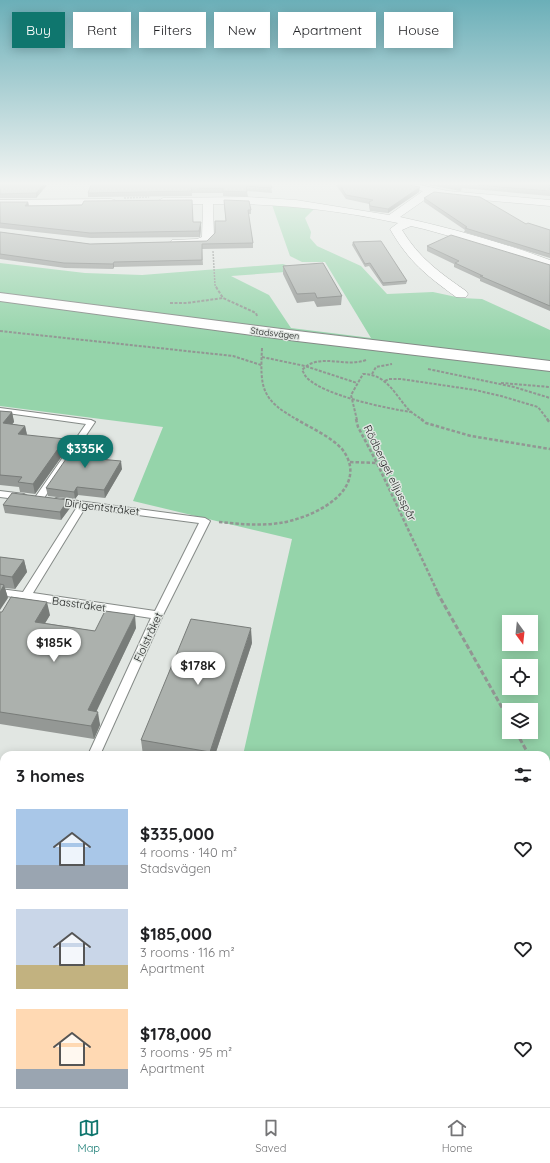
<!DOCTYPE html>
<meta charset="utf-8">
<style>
:root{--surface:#fff;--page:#f2f2f2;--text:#202124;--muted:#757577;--line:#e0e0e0;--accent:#0f766e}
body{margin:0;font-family:Quicksand,sans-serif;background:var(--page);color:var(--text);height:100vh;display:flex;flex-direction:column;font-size:15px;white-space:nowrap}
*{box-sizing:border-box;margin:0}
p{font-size:13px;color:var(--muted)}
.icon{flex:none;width:22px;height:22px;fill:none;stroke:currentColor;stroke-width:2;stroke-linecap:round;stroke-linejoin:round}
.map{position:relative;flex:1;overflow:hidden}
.details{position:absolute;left:0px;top:751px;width:550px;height:356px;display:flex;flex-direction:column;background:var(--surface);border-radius:12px 12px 0 0;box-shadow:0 2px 10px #0003}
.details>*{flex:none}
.hud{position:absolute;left:12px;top:12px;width:526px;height:36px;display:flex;gap:8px}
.needle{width:26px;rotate:165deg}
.tools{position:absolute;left:502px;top:615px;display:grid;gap:8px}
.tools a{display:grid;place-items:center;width:36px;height:36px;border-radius:0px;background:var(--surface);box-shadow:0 2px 10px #0003;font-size:20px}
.price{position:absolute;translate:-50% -34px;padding:0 9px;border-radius:14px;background:#fff;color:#222;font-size:13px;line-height:26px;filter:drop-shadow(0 1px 2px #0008)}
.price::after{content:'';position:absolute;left:50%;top:24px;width:12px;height:9px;margin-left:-6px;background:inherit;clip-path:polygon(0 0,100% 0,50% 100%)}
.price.selected{background:var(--accent);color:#fff}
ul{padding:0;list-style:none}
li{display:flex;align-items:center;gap:12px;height:100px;padding:0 16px}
li span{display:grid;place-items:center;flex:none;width:112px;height:80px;border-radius:0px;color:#555}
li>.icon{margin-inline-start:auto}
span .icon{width:48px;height:48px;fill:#fffc;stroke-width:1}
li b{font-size:17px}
h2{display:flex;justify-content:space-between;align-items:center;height:48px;padding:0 16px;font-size:17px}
.tag{padding:0 14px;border-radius:0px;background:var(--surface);box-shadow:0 2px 10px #0003;font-size:14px;line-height:36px}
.tag.selected{background:var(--accent);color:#fff}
.dock{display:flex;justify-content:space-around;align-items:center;height:56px;border-top:1px solid var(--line);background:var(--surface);font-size:11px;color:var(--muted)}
.dock a{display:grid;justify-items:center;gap:2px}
.dock .selected{color:var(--accent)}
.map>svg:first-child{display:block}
</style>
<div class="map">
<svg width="550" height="1107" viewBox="0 0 550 1107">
<rect width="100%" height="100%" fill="#e1e6e2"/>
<path fill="#95d4aa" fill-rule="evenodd" d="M271 202 317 206 305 218 311 232 310 238 317 246 361 266 387 294 433 292 461 298 482 299 550 330V1107H152L154 1103H546V755H243L292 539 133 501 163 427 0 406V263L85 273 142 275 283 264 289 266 285 272 231 276 269 295 291 328 371 338 325 262H302L290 256ZM509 622H531V644H509ZM509 666H531V688H509ZM509 710H531V732H509Z"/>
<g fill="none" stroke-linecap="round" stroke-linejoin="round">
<defs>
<g id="service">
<polygon points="0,408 91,420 95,422 42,501 36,501 34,499 86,424 0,412"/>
<polygon points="0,491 24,494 29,497 24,500 0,497"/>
<path d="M56 498 205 518 210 521 163 615 100 755H88L151 618 0 595V589L23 592 77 507 53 503 51 501ZM85 508 199 523 155 611 33 593Z"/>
<polygon points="4,947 4,970 0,972 0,949"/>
<rect x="396" y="1103" width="18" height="4"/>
</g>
<g id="minor">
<path d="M402 185H420L448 191 550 200V206L448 197 433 194 400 217C451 228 501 242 550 260V268L485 246 424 229 411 226 402 230C419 258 440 273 466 291L468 294 466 297H456C426 275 409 262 390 229L398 223C338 210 276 203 213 204L214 238C206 249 184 249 172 246L170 243 172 240 197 239 202 237 203 204H163L158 201 163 198 246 197 296 200 389 215 423 191 403 187Z"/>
<polygon points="111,199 115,200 116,202 115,204 0,206 0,200"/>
</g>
<polygon id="secondary" points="0,293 297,331 550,361 550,371 297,341 0,301"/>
</defs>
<use href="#service" stroke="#858a87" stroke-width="2"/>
<use href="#minor" stroke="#858a87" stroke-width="1"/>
<use href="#secondary" stroke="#858a87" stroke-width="2"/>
<g stroke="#929693" stroke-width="1.5" stroke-dasharray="2 1" stroke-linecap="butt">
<polyline points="124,198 149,197"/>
<polyline points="213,251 215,285 217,288"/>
</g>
<g stroke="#929693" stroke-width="2" stroke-dasharray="3 1.5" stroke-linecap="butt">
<polyline points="216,287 223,298 256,313 257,316"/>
<polyline points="170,303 187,303 223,298"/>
<polyline points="0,331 233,356 261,365"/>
<path d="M262 348C260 388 261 400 298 420"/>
<polyline points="262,357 305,366 357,383"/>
<path d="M366 360C345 368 319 352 302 370 304 373 305 376 307 378 326 396 385 408 411 412"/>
<polyline points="428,369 514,387 550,398"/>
<polyline points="372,374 376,367 392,364"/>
<polyline points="385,381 389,379 401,379 475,390 501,396 538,407 548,420"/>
<polyline points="501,383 550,387"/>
<path d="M357 420 351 395 363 374C386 374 394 393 408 409 412 413 418 417 423 420"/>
</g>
<g stroke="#929693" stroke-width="2.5" stroke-dasharray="3.5 2" stroke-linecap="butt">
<polyline points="356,419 358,427 377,463 438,593"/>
<polyline points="421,419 426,423 471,436 550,449"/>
<polyline points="547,419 550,423"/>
<polyline points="350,462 377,463"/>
<path d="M219 522C239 524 260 526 280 523 306 519 355 499 350 466 349 460 346 454 342 449 330 436 311 428 296 419"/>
</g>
<g stroke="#929693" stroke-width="3" stroke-dasharray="5 2.5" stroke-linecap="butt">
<polyline points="437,592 509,720"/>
<polyline points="516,732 529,755"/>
<polyline points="546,785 550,792"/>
</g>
<polyline stroke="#929693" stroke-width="4" stroke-dasharray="6 3" stroke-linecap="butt" points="459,1103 477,1107"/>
<use href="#service" fill="#fff" fill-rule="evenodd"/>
<use href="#minor" fill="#fff" fill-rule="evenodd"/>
<use href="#secondary" fill="#fff" fill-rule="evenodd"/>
</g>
<g fill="#949895">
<polygon points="0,185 47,185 36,198 0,198"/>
<polygon points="271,185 272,193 247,191 248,197 223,196 223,193 192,193 192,196 88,197 88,193"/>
<polygon points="336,185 408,185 419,192 388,213 370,211 369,207 369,204 346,199"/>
<polygon points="428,185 550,185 550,196 462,188 461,191"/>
<polygon points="424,198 550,230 550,258 464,232 465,230 424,202"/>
<polygon points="0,202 28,202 29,206 193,222 201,227 200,237 91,238 0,228"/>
<polygon points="224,205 251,210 251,214 248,214 253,243 253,248 202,249 203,265 114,267 113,269 65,268 0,259 0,232 90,244 207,241 226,221"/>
<polygon points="353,242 407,281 406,284 383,286 369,266 365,267 352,245"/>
<polygon points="427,246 550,265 550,311 480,281 480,279 454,267 454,264 427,251"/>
<polygon points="283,266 342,296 341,305 317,307 314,301 297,303 283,274"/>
<polygon points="0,411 12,412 14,422 12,424 25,426 27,435 67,449 35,494 20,492 19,487 0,485"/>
<polygon points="87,444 107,444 108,451 103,459 122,469 105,498 78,495 75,499 48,496 46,488"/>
<polygon points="68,500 70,508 61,520 5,513 3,505"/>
<polygon points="0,557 24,560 27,572 15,589 5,588 8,598 0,592"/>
<polygon points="0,612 50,615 45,623 95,631 136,628 96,711 100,725 94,739 0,724"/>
<polygon points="252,643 215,755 143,755 141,740"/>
</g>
<g fill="#787c79">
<polygon points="43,185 47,185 36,198 36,193"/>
<polygon points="420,187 419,192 388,213 388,209"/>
<polygon points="28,202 29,207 25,206"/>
<polygon points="201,222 201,227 200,237 199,231"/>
<polygon points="114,262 114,267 113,269 113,264"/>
<polygon points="12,412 14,422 5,433 3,423"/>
<polygon points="25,426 27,435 18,434"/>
<polygon points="65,439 67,449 35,494 33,484"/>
<polygon points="107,444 108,451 100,466 99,459"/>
<polygon points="121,461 122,469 105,498 104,490"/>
<polygon points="77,487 78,495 75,499 74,492"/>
<polygon points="68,500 70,508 61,520 60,512"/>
<polygon points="24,560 27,572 15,589 12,577"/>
<polygon points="4,585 8,598 0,610 0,592"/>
<polygon points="47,602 50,615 38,635 35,622"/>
<polygon points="135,615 136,628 91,723 88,710"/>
<polygon points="251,628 252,643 215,755 211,755 210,752"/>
<polygon points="98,712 100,725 94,739 91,726"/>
<polygon points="4,882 4,924 0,933 0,890"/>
<polygon points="64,1103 74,1103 72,1107 63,1107"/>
</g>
<g fill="#acb1ad" stroke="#787c79">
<polygon points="0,185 43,185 36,193 0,194"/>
<polygon points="91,185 271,185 272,188 246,186 247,192 223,191 223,188 191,188 192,191 88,193"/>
<polygon points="340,185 408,185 420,187 388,209 370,206 369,202 373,200 346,195"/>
<polygon points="478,185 550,185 550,191"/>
<polygon points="434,192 480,197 526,224 528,223 550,230 550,254 465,228 467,227 424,198"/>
<polygon points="192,200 193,222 201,222 199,231 90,233 0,223 0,202 28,202 25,206 82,205 84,201"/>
<polygon points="224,200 249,201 251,210 248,210 253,243 202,244 202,260 114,262 113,264 64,263 0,254 0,232 90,244 207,241 215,233 215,221 226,221"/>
<polygon points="451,235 550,265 550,306 480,276 483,276 455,263 459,261 427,246"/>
<polygon points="381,241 407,281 383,283 370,263 365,264 353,242"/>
<polygon points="323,263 342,296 317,298 315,293 297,294 283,266"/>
<polygon points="0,411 12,412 3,423 25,426 18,434 65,439 33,484 18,482 22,477 0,475"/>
<polygon points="88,442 107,444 99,459 121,461 104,490 77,487 74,492 46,488 77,443 87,444"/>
<polygon points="12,493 68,500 60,512 3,505"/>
<polygon points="0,557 24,560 12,577 0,575"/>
<polygon points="0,584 4,585 0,592"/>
<polygon points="11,597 47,602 35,622 95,631 105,611 135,615 88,710 98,712 91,726 0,712 0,612 2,612"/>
<polygon points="191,619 251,628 210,752 141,740"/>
<polygon points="3,801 4,801 4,882 0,890 0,806"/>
<polygon points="0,896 4,897 4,899 0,907"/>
<polygon points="5,1103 64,1103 63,1107 3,1107"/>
<rect x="321" y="1103" width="44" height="4"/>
</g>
<linearGradient id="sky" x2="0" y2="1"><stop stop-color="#6bafb8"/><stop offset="0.54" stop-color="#f2f4f2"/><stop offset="1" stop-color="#f2f4f2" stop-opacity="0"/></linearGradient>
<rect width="550" height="340" fill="url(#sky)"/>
<g text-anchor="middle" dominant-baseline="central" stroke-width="3" stroke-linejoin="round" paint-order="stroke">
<g font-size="9" fill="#1c1e1d" stroke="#e1e6e2">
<text transform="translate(275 333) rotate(7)">Stadsvägen</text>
</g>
<g font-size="11" fill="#1c1e1d" stroke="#e1e6e2">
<text transform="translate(390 473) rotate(64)">Rödberget elljusspår</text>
<text transform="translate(102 507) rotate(7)">Dirigentstråket</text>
<text transform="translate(79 604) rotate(8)">Basstråket</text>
<text transform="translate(148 637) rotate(-65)">Fiolstråket</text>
</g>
</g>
</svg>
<div class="tools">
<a><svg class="needle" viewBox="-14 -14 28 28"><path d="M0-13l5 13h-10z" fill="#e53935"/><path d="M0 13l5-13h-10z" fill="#757577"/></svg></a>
<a><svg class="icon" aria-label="locate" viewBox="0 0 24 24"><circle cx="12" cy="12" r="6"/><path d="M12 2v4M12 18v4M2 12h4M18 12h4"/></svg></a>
<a><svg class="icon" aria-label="layers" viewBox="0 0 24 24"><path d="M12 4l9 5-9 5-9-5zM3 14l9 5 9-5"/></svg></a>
</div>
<b class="price selected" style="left:85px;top:469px">$335K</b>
<b class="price" style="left:54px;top:663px">$185K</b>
<b class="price" style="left:198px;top:686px">$178K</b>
<div class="hud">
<a class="tag selected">Buy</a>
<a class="tag">Rent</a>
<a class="tag">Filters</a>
<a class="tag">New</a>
<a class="tag">Apartment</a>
<a class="tag">House</a>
</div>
<section class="details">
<h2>3 homes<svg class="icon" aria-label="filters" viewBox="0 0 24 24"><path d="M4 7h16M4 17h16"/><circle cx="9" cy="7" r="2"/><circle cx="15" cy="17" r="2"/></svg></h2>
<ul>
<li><span style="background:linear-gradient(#a9c7e8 70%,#9aa5b1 0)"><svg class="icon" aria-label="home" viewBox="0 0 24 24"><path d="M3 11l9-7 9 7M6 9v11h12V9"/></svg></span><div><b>$335,000</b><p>4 rooms · 140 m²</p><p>Stadsvägen</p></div><svg class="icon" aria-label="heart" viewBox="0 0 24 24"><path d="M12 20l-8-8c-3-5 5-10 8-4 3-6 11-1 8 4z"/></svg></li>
<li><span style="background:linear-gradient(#c9d6e8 70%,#c2b280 0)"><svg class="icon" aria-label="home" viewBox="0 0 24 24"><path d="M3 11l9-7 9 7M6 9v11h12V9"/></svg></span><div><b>$185,000</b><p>3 rooms · 116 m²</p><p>Apartment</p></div><svg class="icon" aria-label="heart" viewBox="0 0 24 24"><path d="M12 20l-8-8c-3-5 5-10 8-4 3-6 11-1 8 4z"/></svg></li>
<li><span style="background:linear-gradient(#ffd9b3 75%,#9aa5b1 0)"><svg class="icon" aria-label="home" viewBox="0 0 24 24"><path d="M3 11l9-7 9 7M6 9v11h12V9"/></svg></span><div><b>$178,000</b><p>3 rooms · 95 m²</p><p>Apartment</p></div><svg class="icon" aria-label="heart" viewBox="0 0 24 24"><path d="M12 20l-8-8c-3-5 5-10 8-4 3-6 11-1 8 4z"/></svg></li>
</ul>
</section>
</div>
<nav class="dock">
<a class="selected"><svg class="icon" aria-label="map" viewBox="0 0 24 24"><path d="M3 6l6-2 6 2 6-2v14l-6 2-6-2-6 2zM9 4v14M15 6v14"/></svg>Map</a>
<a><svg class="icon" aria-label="saved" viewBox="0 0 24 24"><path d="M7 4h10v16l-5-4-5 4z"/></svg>Saved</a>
<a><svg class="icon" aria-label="home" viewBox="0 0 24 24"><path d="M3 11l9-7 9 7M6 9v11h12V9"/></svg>Home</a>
</nav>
